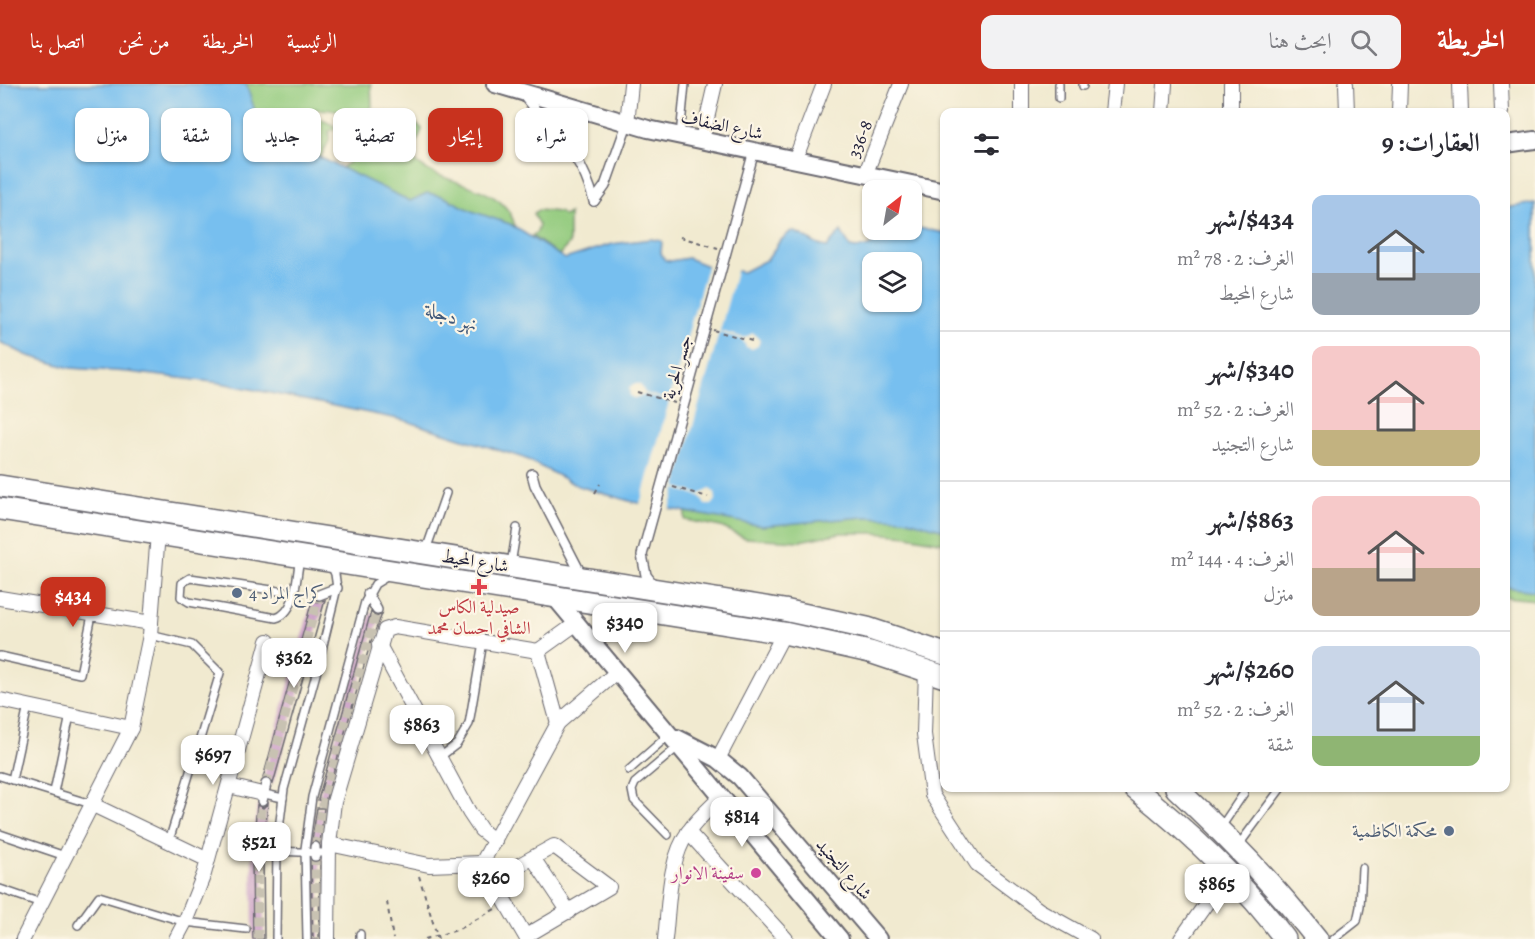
<!DOCTYPE html>
<html lang="ar">
<meta charset="utf-8">
<style>
:root{--surface:#fff;--page:#f2f2f3;--text:#2b2b33;--muted:#7c7c81;--line:#e1e1e2;--accent:#c8321e}
body{margin:0;font-family:Alegreya,Amiri,serif;background:var(--page);color:var(--text);direction:rtl;height:100vh;display:flex;flex-direction:column;font-size:22px;white-space:nowrap}
*{box-sizing:border-box;margin:0}
p{font-size:20px;color:var(--muted)}
.icon{flex:none;width:33px;height:33px;fill:none;stroke:currentColor;stroke-width:2;stroke-linecap:round;stroke-linejoin:round}
.map{position:relative;flex:1;overflow:hidden;direction:ltr}
.sheet{position:absolute;left:940px;top:24px;width:570px;height:684px;display:flex;flex-direction:column;background:var(--surface);border-radius:12px;box-shadow:0 2px 4px #0004;direction:rtl}
.sheet>*{flex:none}
.banner{position:absolute;left:18px;top:24px;width:570px;height:54px;direction:rtl;display:flex;gap:12px}
.needle{width:39px;rotate:31deg}
.fabs{position:absolute;left:862px;top:96px;display:grid;gap:12px}
.fabs a{display:grid;place-items:center;width:60px;height:60px;border-radius:12px;background:var(--surface);box-shadow:0 2px 4px #0004;font-size:30px}
.price{position:absolute;translate:-50% -51px;padding:0 14px;border-radius:12px;background:#fff;color:#222;font-size:20px;line-height:39px;filter:drop-shadow(0 2px 3px #0008)}
.price::after{content:'';position:absolute;left:50%;top:36px;width:18px;height:14px;margin-left:-9px;background:inherit;clip-path:polygon(0 0,100% 0,50% 100%)}
.price.on{background:var(--accent);color:#fff}
ul{padding:0;list-style:none}
li{display:flex;align-items:center;gap:18px;height:150px;padding:0 30px}
li+li{border-top:2px solid var(--line)}
li span{display:grid;place-items:center;flex:none;width:168px;height:120px;border-radius:12px;color:#555}
li>.icon{margin-inline-start:auto}
span .icon{width:72px;height:72px;fill:#fffc;stroke-width:1}
li b{font-size:26px}
h2{display:flex;justify-content:space-between;align-items:center;height:72px;padding:0 30px;font-size:26px}
.tag{padding:0 21px;border-radius:12px;background:var(--surface);box-shadow:0 2px 4px #0004;font-size:21px;line-height:54px}
.tag.on{background:var(--accent);color:#fff}
header{display:flex;align-items:center;gap:36px;box-sizing:border-box;height:84px;padding:0 30px;background:var(--accent);color:#fff}
header strong{font-size:28px}
nav{display:flex;gap:33px;margin-inline-start:auto;font-size:21px}
.search{width:420px;height:54px;background:var(--page);display:flex;align-items:center;gap:15px;box-sizing:border-box;padding:0 21px;border-radius:12px;color:var(--muted);font-size:22px}
.map>svg:first-child{display:block}
</style>
<header>
<strong>الخريطة</strong>
<div class="search"><svg class="icon" aria-label="search" viewBox="0 0 24 24"><circle cx="10" cy="10" r="6"/><path d="M15 15l6 6"/></svg>ابحث هنا</div>
<nav><a>الرئيسية</a><a>الخريطة</a><a>من نحن</a><a>اتصل بنا</a></nav>
</header>
<div class="map">
<svg width="1535" height="855" viewBox="0 0 1535 855">
<rect width="100%" height="100%" fill="#fcf5e5"/>
<filter id="ink" filterUnits="userSpaceOnUse"><feTurbulence type="fractalNoise" baseFrequency=".0167" numOctaves="2"/><feDisplacementMap in="SourceGraphic" scale="12" xChannelSelector="R" yChannelSelector="G"/><feConvolveMatrix kernelMatrix="1 2 1 2 8 2 1 2 1" color-interpolation-filters="sRGB"/></filter>
<filter id="wash" filterUnits="userSpaceOnUse"><feTurbulence type="fractalNoise" baseFrequency=".008" numOctaves="4" result="noise"/><feDisplacementMap in="SourceGraphic" scale="24" xChannelSelector="R" yChannelSelector="G"/><feGaussianBlur stdDeviation="1.35" result="paint"/><feColorMatrix in="noise" values="0 0 0 0 0 0 0 0 0 0 0 0 0 0 0 0 0 1.4 0 .05"/><feComposite in="paint" operator="in"/></filter>
<g filter="url(#wash)">
<rect width="100%" height="100%" fill="#f1ead0"/>
<g fill="#93cb7e" stroke="#5a765c" stroke-width="1.5">
<polygon points="204,0 371,0 372,23 358,34 336,26 314,25 319,34 338,44 329,47 329,57 320,74 303,66 298,69"/>
<path d="M398 38 418 41 422 45C419 56 413 61 411 72 431 103 506 95 515 143L510 140 452 145 341 84 349 78 358 60 364 57 390 65 394 42Z"/>
<polygon points="538,126 559,128 564,132 569,129 569,160 559,171 532,152 537,148 539,141 533,130"/>
<polygon points="812,426 945,436 945,459 908,452 875,449 841,449 799,457 745,454 721,443 685,436 685,428 711,432"/>
<polygon points="1506,482 1535,485 1535,516 1506,513"/>
</g>
<g fill="#77bfef" stroke="#4c7095" stroke-width="1.5" fill-rule="evenodd">
<path d="M0 0H246L258 36 265 42 294 61 410 117 427 109 442 112 472 127 510 140 565 175 612 160 651 155 662 157 661 169 665 176 670 177 688 174 710 183 743 188 768 175 779 158 791 147C806 150 812 162 827 163L841 147 850 163C876 168 876 150 893 146 898 144 906 146 912 146V143L945 149V446L904 435 865 433 762 442 633 418 578 402 524 374 403 336 221 299 129 288 70 284 26 271 0 258ZM873 178H912V218H873Z"/>
<polygon points="1535,119 1535,507 1506,503 1506,124"/>
</g>
<polygon fill="#f1ead0" points="708,179 737,184 720,247 744,254 753,249 760,256 758,262 752,265 746,263 743,256 719,249 676,403 700,410 710,405 715,409 716,416 712,421 705,421 700,412 676,405 669,428 639,423 669,318 645,311 635,315 630,312 629,305 633,300 640,300 645,309 669,316"/>
<g id="blocks">
<g fill="#cda4c9">
<polygon points="313,513 317,518 325,516 273,700 270,695 263,694"/>
<polygon points="371,528 376,533 382,530 371,557 325,718 318,716"/>
<polygon points="268,719 263,772 264,855 253,855 252,772 257,721 263,724"/>
<polygon points="317,724 324,724 320,759 312,757"/>
<polygon points="311,777 320,777 319,855 313,855"/>
</g>
</g>
</g>
<g filter="url(#ink)">
<use href="#blocks" fill-opacity="0" stroke="#6a686f" stroke-width="1.5"/>
<g fill="none" stroke-linecap="round" stroke-linejoin="round">
<g stroke="#c8c2b2" stroke-width="9" stroke-dasharray="9 4.5" stroke-linecap="butt">
<polyline points="266,700 319,511"/>
<polyline points="315,763 324,716 377,526"/>
<polyline points="315,772 316,855"/>
<polyline points="258,855 257,772 262,717"/>
</g>
<defs>
<g id="service">
<polyline points="1083,2 1083,0"/>
<polyline points="1059,14 1059,0"/>
<polyline points="680,52 685,0"/>
<polyline points="426,466 446,409"/>
<polyline points="511,480 517,444"/>
<path d="M292 509 190 494 182 499 181 513 189 518 276 534C297 528 296 493 300 474"/>
<polyline points="150,551 192,561 220,589 169,757"/>
<polyline points="0,572 80,590 92,531"/>
<polyline points="440,673 457,660 469,640 483,558"/>
<polyline points="629,686 670,650"/>
<polyline points="0,692 91,720"/>
<polyline points="12,696 28,622"/>
<polyline points="54,708 70,631"/>
<polyline points="260,709 283,714"/>
<polyline points="1221,743 1244,709 1243,704"/>
<polyline points="0,750 65,772"/>
<polyline points="668,751 634,716 632,706 635,699 679,662"/>
<polyline points="1238,762 1281,704"/>
<polyline points="276,767 323,769"/>
<polyline points="0,805 41,819"/>
<polyline points="78,841 99,812 185,838 246,845"/>
<polyline points="360,850 360,855"/>
<polyline points="276,855 277,761 284,705 316,590 337,504 335,490 331,481"/>
<polyline points="307,855 305,765 312,713 365,518 375,500 388,492"/>
<polyline points="1334,855 1357,837 1360,823 1362,784"/>
</g>
<g id="pedestrian">
<path d="M522 9C553 52 579 61 594 117"/>
<polyline points="594,117 605,102 627,40"/>
<polyline points="532,390 535,401 582,492"/>
<polyline points="655,503 646,491 642,471 754,67"/>
<polyline points="368,510 377,526"/>
<polyline points="319,511 337,504"/>
<polyline points="262,717 266,700"/>
<polyline points="315,772 315,763"/>
</g>
<g id="minor">
<polyline points="1346,0 1347,28"/>
<polyline points="1460,0 1461,28"/>
<polyline points="1501,0 1502,28"/>
<polyline points="1022,28 1022,0"/>
<polyline points="1112,28 1115,0"/>
<polyline points="1163,28 1165,0"/>
<polyline points="1231,28 1231,0"/>
<polyline points="1399,28 1400,0"/>
<polyline points="627,40 631,0"/>
<polyline points="702,56 715,0"/>
<polyline points="795,76 824,0"/>
<polyline points="865,91 901,0"/>
<polyline points="0,514 151,539"/>
<polyline points="379,561 469,728 481,746 495,757"/>
<polyline points="926,586 924,650 932,711 977,780 1039,826 1091,855"/>
<polyline points="0,616 131,644"/>
<polyline points="558,639 538,567 577,539"/>
<polyline points="718,675 784,549"/>
<polyline points="229,702 258,709"/>
<polyline points="91,720 208,776"/>
<polyline points="688,748 786,855"/>
<polyline points="329,760 429,781 482,779"/>
<polyline points="533,774 569,828"/>
<polyline points="482,779 558,639 617,588"/>
<polyline points="488,788 527,855"/>
<polyline points="492,796 554,762 609,803 526,852"/>
<polyline points="23,855 131,644 150,551 158,449"/>
<polyline points="176,855 185,838 204,790 268,557"/>
<polyline points="328,855 329,760 334,718 385,546 395,543 538,567"/>
<path d="M665 855C669 822 668 775 689 747 698 734 710 724 721 713"/>
<polyline points="1181,855 1228,789"/>
</g>
<g id="tertiary">
<polyline points="495,0 648,45 945,107"/>
<polyline points="1506,60 1535,56"/>
<polyline points="553,511 840,855"/>
<polyline points="677,654 718,675 740,693 878,855"/>
</g>
<g id="primary">
<polyline points="0,402 784,526 867,544 945,570"/>
<polyline points="0,425 784,549 870,568 945,593"/>
<path d="M1134 704C1189 748 1243 798 1285 855"/>
<path d="M1176 704C1227 752 1274 800 1317 855"/>
</g>
</defs>
<use href="#service" stroke="#6a686f" stroke-width="10"/>
<use href="#pedestrian" stroke="#6a686f" stroke-width="12"/>
<use href="#minor" stroke="#6a686f" stroke-width="16"/>
<use href="#tertiary" stroke="#6a686f" stroke-width="20"/>
<use href="#primary" stroke="#6a686f" stroke-width="24"/>
<g stroke="#6a686f" stroke-width="2" stroke-dasharray="4.5 4.5" stroke-linecap="butt">
<polyline points="680,153 718,164"/>
<polyline points="713,246 752,257"/>
<polyline points="637,308 675,319"/>
<polyline points="673,403 708,413"/>
<polyline points="595,409 600,400"/>
<polyline points="419,792 438,855"/>
<polyline points="387,818 393,855"/>
<polyline points="425,855 457,846 495,825"/>
</g>
<use href="#service" stroke="#fff" stroke-width="7"/>
<use href="#pedestrian" stroke="#fff" stroke-width="9"/>
<use href="#minor" stroke="#fff" stroke-width="14"/>
<use href="#tertiary" stroke="#fff" stroke-width="16"/>
<use href="#primary" stroke="#fff" stroke-width="21"/>
</g>
</g>
<path fill="#e0444e" stroke="#fcf5e5" stroke-width="2" d="M476 494h6v6h6v6h-6v6h-6v-6h-6v-6h6z"/>
<g fill="#5c6f8a" stroke="#fcf5e5" stroke-width="2">
<circle cx="237" cy="509" r="6"/>
<circle cx="1449" cy="747" r="6"/>
</g>
<circle fill="#d1479c" stroke="#fcf5e5" stroke-width="2" cx="756" cy="789" r="6"/>
<g text-anchor="middle" dominant-baseline="central" stroke-width="4.5" stroke-linejoin="round" paint-order="stroke">
<g font-size="18" fill="#22223b" stroke="#fcf5e5">
<text transform="translate(722 41) rotate(12)">شارع الضفاف</text>
<text transform="translate(860 55) rotate(-69)">336-8</text>
<text transform="translate(677 283) rotate(-74)">جسر الحرية</text>
<text transform="translate(475 477) rotate(9)">شارع المحيط</text>
<text transform="translate(844 785) rotate(49)">شارع التجنيد</text>
</g>
<g font-size="18" fill="#4e5e75" stroke="#fcf5e5" text-anchor="start">
<text x="249" y="509">كراج المراد 4</text>
<text x="1437" y="747" text-anchor="end">محكمة الكاظمية</text>
</g>
<g font-size="18" fill="#be3a42" stroke="#fcf5e5">
<text x="479" y="523">صيدلية الكاس<tspan x="479" dy="21">الشافي احسان محمد</tspan></text>
</g>
<g font-size="18" fill="#b23c85" stroke="#fcf5e5" text-anchor="end">
<text x="744" y="789">سفينة الانوار</text>
</g>
<g font-size="20" font-style="italic" fill="#40597a" stroke="#fcf5e5">
<text transform="translate(452 233) rotate(18)">نهر دجلة</text>
</g>
</g>
</svg>
<div class="fabs">
<a><svg class="needle" viewBox="-14 -14 28 28"><path d="M0-13l5 13h-10z" fill="#e53935"/><path d="M0 13l5-13h-10z" fill="#7c7c81"/></svg></a>
<a><svg class="icon" aria-label="layers" viewBox="0 0 24 24"><path d="M12 4l9 5-9 5-9-5zM3 14l9 5 9-5"/></svg></a>
</div>
<b class="price on" style="left:73px;top:544px">$434</b>
<b class="price" style="left:625px;top:570px">$340</b>
<b class="price" style="left:294px;top:605px">$362</b>
<b class="price" style="left:422px;top:672px">$863</b>
<b class="price" style="left:213px;top:702px">$697</b>
<b class="price" style="left:742px;top:764px">$814</b>
<b class="price" style="left:259px;top:789px">$521</b>
<b class="price" style="left:491px;top:825px">$260</b>
<b class="price" style="left:1217px;top:831px">$865</b>
<div class="banner">
<a class="tag">شراء</a>
<a class="tag on">إيجار</a>
<a class="tag">تصفية</a>
<a class="tag">جديد</a>
<a class="tag">شقة</a>
<a class="tag">منزل</a>
</div>
<section class="sheet">
<h2>العقارات: 9<svg class="icon" aria-label="filters" viewBox="0 0 24 24"><path d="M4 7h16M4 17h16"/><circle cx="9" cy="7" r="2"/><circle cx="15" cy="17" r="2"/></svg></h2>
<ul>
<li><span style="background:linear-gradient(#a9c7e8 65%,#9aa5b1 0)"><svg class="icon" aria-label="home" viewBox="0 0 24 24"><path d="M3 11l9-7 9 7M6 9v11h12V9"/></svg></span><div><b>$434/شهر</b><p>الغرف: 2 · 78 m²</p><p>شارع المحيط</p></div></li>
<li><span style="background:linear-gradient(#f6c9c9 70%,#c2b280 0)"><svg class="icon" aria-label="home" viewBox="0 0 24 24"><path d="M3 11l9-7 9 7M6 9v11h12V9"/></svg></span><div><b>$340/شهر</b><p>الغرف: 2 · 52 m²</p><p>شارع التجنيد</p></div></li>
<li><span style="background:linear-gradient(#f6c9c9 60%,#b9a48a 0)"><svg class="icon" aria-label="home" viewBox="0 0 24 24"><path d="M3 11l9-7 9 7M6 9v11h12V9"/></svg></span><div><b>$863/شهر</b><p>الغرف: 4 · 144 m²</p><p>منزل</p></div></li>
<li><span style="background:linear-gradient(#c9d6e8 75%,#8fb573 0)"><svg class="icon" aria-label="home" viewBox="0 0 24 24"><path d="M3 11l9-7 9 7M6 9v11h12V9"/></svg></span><div><b>$260/شهر</b><p>الغرف: 2 · 52 m²</p><p>شقة</p></div></li>
</ul>
</section>
</div>
